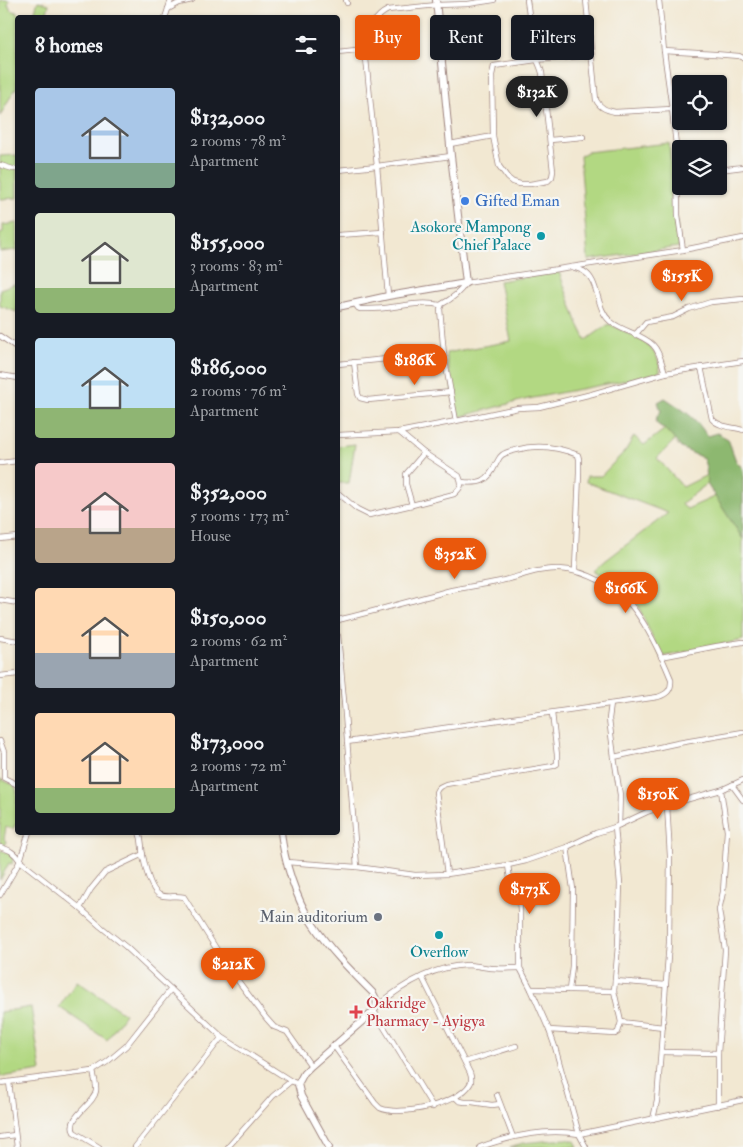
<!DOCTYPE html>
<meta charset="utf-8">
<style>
:root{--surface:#171b24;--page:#20242c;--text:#f1f3f6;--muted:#9ea1a6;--accent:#ea580c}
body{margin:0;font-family:"IM FELL Double Pica",serif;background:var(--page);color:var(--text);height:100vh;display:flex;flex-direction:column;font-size:19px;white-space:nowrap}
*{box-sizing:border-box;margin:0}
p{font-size:16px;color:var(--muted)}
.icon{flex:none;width:28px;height:28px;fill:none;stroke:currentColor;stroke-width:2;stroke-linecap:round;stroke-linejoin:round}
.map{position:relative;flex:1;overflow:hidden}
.panel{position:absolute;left:15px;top:15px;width:325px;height:820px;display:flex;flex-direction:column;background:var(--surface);border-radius:5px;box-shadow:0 1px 4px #0004}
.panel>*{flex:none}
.hud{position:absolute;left:355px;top:15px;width:312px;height:45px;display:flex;gap:10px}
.tools{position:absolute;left:672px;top:75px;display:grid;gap:10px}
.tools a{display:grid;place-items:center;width:55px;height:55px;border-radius:5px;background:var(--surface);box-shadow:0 1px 4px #0004;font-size:25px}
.price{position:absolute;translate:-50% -42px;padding:0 11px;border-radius:18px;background:var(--accent);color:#fff;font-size:16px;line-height:32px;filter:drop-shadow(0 1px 2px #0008)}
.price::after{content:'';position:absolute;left:50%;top:30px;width:15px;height:11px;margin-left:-8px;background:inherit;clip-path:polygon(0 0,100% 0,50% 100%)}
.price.selected{background:#222;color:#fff}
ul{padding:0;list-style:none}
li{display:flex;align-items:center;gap:15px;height:125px;padding:0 20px}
li span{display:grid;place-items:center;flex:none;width:140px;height:100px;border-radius:5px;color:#555}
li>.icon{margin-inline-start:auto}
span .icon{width:60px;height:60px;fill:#fffc;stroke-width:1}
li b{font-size:21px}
h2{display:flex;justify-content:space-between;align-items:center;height:60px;padding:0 20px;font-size:21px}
.pill{padding:0 18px;border-radius:5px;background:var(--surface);box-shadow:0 1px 4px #0004;font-size:18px;line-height:45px}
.pill.selected{background:var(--accent);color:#fff}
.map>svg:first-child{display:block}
</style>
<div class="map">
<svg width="743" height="1147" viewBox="0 0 743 1147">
<rect width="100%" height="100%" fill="#f6f6f2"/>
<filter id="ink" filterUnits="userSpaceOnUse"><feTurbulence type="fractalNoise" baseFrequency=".02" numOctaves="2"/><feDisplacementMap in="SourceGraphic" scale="10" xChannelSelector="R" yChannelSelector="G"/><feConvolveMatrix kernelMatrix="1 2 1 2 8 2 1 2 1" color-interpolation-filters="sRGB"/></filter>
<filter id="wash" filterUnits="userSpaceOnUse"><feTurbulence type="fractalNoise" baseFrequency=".0096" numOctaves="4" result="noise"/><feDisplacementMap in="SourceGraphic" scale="20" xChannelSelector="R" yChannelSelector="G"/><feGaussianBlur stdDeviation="1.12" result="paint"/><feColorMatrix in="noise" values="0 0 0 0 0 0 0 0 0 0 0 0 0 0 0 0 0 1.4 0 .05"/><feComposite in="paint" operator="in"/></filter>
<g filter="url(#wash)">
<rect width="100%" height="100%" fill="#f2e8d2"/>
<g fill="#b2d882" stroke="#7e7c56">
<polygon points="0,0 9,0 8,6 10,7 10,10 17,12 17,14 24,16 25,14 31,15 32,14 34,14 38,1 49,4 46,17 18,18 17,88 12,94 0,116"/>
<polygon points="669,143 679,247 588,260 580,156 587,152"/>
<polygon points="17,155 17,198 0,199 0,156"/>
<polygon points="17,223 17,252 17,250 0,252 0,233 3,232 3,225"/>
<path d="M559 272 578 324 586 340 609 324C629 334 660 344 660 371L657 373 617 382 528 399 459 417 454 400 446 353 511 341 499 281Z"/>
<polygon points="17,283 18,283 17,312 0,306 0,289"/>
<polygon points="665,429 675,440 657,458 683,487 707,475 707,484 681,504 687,509 716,496 743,539 743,640 661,657 637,603 620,585 595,570 605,561 668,513 586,482 587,476 601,476 626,450 634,436 644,445"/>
<polygon points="355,444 349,483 338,483 338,446"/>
<polygon points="0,779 14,785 17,791 17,825 15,825 13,829 6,827 4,839 6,841 4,846 0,844"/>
<path d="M0 850C9 853 15 853 12 864L9 863 0 880Z"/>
<polygon points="77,981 125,1014 107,1040 59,1007"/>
<polygon points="31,1007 41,1071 0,1077 0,1012"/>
<polygon points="565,1139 575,1141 578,1147 510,1147 523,1143"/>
</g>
<path fill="#8db870" stroke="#6c6c4e" d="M665 398C683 410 696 417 707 436L717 433 728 439 736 461 743 469V539L707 484 706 467 703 458 681 448 668 432 656 423 657 416 661 411 658 402Z"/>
</g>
<g filter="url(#ink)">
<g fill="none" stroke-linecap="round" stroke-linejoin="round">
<defs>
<g id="street">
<polyline points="346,0 347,3"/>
<path d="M527 0 534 52C536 59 540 65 542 73L553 171 552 177 548 181 530 184H520L513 182 508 178 499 166 493 136 492 75 494 66 536 60 591 55"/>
<path d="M586 0 596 100C600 108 606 110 615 112L672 109"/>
<polyline points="659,0 664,51 672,109 677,154 678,215 683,250"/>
<polyline points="168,9 179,3 192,0"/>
<polyline points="165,18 171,0"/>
<polyline points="664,51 714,54 739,56 743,58"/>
<polyline points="338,52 365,49"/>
<polyline points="550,140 583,137"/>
<polyline points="450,144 493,136"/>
<polyline points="0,165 13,169 18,169"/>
<polyline points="338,170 377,166 451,156"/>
<polyline points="719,170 743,167"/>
<polyline points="338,235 383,232"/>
<path d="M572 267C575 268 580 269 583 271 600 280 595 308 610 321 622 332 641 333 653 345 660 352 662 364 665 373"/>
<path d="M388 296 377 166 365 49C367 34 373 17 388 10L437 5 468 4 494 0"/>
<path d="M355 304 358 308 360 309C368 309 377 309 385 308 403 306 422 301 440 305"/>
<polyline points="635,335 646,322 673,317 689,309 711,302 743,299"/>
<polyline points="0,336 16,347 18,351"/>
<polyline points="354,362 358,394 360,398 368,400 451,392"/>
<polyline points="338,364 406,357 444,355"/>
<path d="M701 367 712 419C719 427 733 427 743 430"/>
<polyline points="0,375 18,378"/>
<path d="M456 421 444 355 440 309 442 304C452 299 460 292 466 283L683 250 743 238"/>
<polyline points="338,435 399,432 456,421 518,408 539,407 592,394 665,373 743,361"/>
<polyline points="0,463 18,461"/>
<path d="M462 482C480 484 488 482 496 464 498 461 499 457 502 455 506 452 512 451 516 450 537 444 558 447 578 455L579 459V473L575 570"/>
<path d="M338 493 357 509 369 515 412 505 454 494C461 488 463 485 459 476L424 453 399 432"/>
<polyline points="412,505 406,484 406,474 424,453"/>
<polyline points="0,539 18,537"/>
<polyline points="0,600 18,603"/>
<path d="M338 620C376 611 413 600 452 590 466 587 482 585 496 582 517 578 538 568 559 569 585 570 619 587 634 609 648 628 662 657 671 679 672 690 667 694 658 697L347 742"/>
<polyline points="338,636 344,701 357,867"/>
<polyline points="0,638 18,641"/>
<polyline points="661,657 717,646 743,642"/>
<polyline points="0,676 18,674"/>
<polyline points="611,704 609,719 614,757"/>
<polyline points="0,741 4,752 4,778 18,785"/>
<polyline points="732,785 743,800"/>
<polyline points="619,825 620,795 614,757 678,743 743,732"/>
<path d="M139 832C143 842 141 846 143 856 145 866 150 891 160 895 167 898 176 895 184 897L227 966 266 1018 274 1027 287 1032 311 1066"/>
<path d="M0 847C10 850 14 852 20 861L80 908 100 926 126 947 222 1037 291 1081 298 1084"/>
<polyline points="567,847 573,889 572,966 569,990"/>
<polyline points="286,862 357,867 415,875 447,874 508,865 526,861 567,847 596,833 615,827 647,812 667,805 721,790 743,780"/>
<polyline points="508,865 510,879 519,899 520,910 520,968 531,989 549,1030 555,1047 579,1134 586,1147"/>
<path d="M447 874 436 792C438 787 441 786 446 784L553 766 557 764V755L552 713"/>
<polyline points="0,895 20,861 29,832"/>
<polyline points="80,908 91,889 105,872 143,854"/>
<polyline points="615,981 666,985"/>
<polyline points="531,989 614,991"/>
<path d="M377 1006C401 986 434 966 467 965 474 965 482 967 490 968 500 969 510 968 520 968"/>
<polyline points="374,1011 433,1107"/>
<polyline points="621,1022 663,1027"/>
<polyline points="549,1030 615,1034 618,1032 621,1022 614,991 618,946 620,884 615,827"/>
<path d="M334 1046 375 1103C376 1104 379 1107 380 1108 400 1117 459 1104 470 1084 472 1081 471 1076 470 1073L422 977"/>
<polyline points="661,1052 718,1053"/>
<polyline points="465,1062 516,1046"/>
<path d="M93 1071C94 1077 97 1086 96 1091 94 1105 66 1117 74 1132L99 1147"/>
<polyline points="9,1082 17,1147"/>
<polyline points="0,1083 93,1071 107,1062 126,1046 171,989"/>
<polyline points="497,1095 513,1137"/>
<polyline points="455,1097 459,1101 465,1102 472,1102 492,1105 500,1104"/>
<polyline points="718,1106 718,1053 725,950 719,910 723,892 727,831 721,790"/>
<polyline points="653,1119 657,1101 669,943 670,856 667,805"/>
<polyline points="0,1137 15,1135"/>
<polyline points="135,1147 222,1037"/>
<polyline points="228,1147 273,1096 291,1081"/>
<path d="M480 1147C511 1136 546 1128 579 1134L743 1100"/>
</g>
<g id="secondary">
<polyline points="338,307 388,296 466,283 451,156 436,0"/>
<path d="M281 832C284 861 296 899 312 923 329 949 351 971 373 993 377 1000 378 1004 374 1011L311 1066 304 1073 298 1084 301 1096 329 1147"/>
</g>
</defs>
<use href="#street" stroke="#9e847e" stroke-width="6"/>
<use href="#secondary" stroke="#9e847e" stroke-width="8"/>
<use href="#street" stroke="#fff" stroke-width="4.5"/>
<use href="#secondary" stroke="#fff" stroke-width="6"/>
</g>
</g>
<circle fill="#3f7fe0" stroke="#f6f6f2" stroke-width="2" cx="465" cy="201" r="5"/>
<g fill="#0f9aa8" stroke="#f6f6f2" stroke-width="2">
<circle cx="541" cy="236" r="5"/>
<circle cx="439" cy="935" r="5"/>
</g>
<circle fill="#6b7280" stroke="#f6f6f2" stroke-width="2" cx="378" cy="917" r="5"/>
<path fill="#e0444e" stroke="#f6f6f2" stroke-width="2" d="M353.5 1004.5h5v5h5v5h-5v5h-5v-5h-5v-5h5z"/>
<g text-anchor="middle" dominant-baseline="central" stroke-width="4.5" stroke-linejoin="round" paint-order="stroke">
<g font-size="16" fill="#366cbe" stroke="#f6f6f2" text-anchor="start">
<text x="475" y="201">Gifted Eman</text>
</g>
<g font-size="16" fill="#0d838f" stroke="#f6f6f2" text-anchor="end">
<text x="531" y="227">Asokore Mampong<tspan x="531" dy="18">Chief Palace</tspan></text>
<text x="439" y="952" text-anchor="middle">Overflow</text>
</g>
<g font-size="16" fill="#5b616d" stroke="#f6f6f2" text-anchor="end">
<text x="368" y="917">Main auditorium</text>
</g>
<g font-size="16" fill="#be3a42" stroke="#f6f6f2" text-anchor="start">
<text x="366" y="1003">Oakridge<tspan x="366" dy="18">Pharmacy - Ayigya</tspan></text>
</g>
</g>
</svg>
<div class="tools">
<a><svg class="icon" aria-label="locate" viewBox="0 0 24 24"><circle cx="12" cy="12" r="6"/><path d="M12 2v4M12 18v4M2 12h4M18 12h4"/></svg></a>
<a><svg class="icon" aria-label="layers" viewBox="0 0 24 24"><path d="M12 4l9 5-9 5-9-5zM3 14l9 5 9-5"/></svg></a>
</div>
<b class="price selected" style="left:537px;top:118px">$132K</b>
<b class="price" style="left:682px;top:302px">$155K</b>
<b class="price" style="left:415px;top:386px">$186K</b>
<b class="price" style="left:455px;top:580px">$352K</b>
<b class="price" style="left:626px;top:614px">$166K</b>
<b class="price" style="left:658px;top:820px">$150K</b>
<b class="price" style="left:530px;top:915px">$173K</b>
<b class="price" style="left:233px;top:990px">$212K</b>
<div class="hud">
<a class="pill selected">Buy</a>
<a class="pill">Rent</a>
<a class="pill">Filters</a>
</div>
<section class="panel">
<h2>8 homes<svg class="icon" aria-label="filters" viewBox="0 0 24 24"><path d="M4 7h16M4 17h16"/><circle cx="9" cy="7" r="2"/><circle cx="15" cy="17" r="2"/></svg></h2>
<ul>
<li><span style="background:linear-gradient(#a9c7e8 75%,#7fa58c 0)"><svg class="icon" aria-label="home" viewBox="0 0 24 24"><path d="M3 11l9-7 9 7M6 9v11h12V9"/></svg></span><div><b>$132,000</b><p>2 rooms · 78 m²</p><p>Apartment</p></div></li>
<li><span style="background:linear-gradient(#dfe7d0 75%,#8fb573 0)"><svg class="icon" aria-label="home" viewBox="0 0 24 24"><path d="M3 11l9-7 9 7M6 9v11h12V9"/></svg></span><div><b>$155,000</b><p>3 rooms · 83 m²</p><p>Apartment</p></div></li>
<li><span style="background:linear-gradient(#bfe0f5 70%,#8fb573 0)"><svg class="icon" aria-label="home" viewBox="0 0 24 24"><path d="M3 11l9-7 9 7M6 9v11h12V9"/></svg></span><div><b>$186,000</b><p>2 rooms · 76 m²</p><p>Apartment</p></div></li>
<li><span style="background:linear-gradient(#f6c9c9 65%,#b9a48a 0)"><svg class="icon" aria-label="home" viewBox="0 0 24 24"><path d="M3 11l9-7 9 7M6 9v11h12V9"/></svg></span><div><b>$352,000</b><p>5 rooms · 173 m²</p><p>House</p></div></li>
<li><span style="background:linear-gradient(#ffd9b3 65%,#9aa5b1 0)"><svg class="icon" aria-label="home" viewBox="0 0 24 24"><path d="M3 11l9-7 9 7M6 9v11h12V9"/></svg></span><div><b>$150,000</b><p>2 rooms · 62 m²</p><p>Apartment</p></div></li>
<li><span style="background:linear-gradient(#ffd9b3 75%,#8fb573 0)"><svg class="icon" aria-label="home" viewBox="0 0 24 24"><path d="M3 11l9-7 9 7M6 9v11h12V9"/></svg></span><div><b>$173,000</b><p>2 rooms · 72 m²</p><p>Apartment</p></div></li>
</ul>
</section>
</div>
